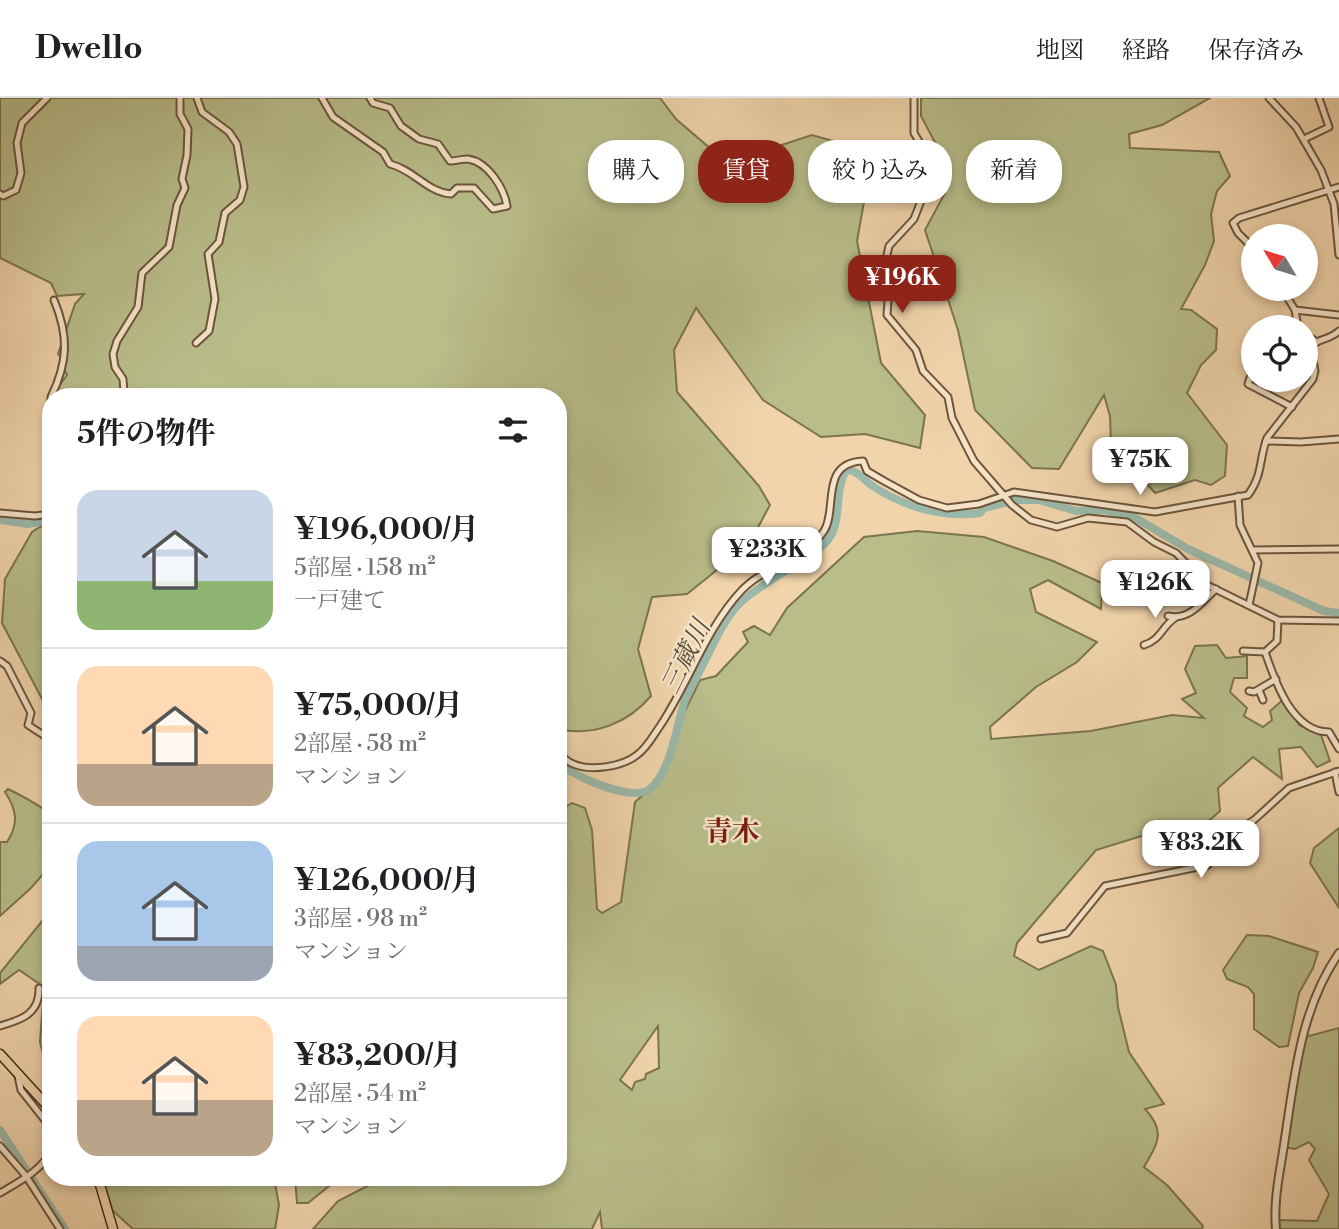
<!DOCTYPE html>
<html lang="ja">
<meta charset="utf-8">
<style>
:root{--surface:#fff;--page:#f6f6f6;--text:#202124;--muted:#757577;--line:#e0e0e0;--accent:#8f2418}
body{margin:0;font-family:"Libre Bodoni","Noto Serif JP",serif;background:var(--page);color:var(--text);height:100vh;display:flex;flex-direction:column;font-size:26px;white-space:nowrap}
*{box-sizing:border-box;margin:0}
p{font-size:23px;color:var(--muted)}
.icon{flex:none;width:38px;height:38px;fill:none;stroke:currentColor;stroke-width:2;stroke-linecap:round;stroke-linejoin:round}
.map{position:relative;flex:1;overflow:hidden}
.panel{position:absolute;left:42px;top:290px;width:525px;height:798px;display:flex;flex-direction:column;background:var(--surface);border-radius:28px;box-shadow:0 4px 10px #0003}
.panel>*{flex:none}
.hud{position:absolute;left:588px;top:42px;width:646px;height:63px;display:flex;gap:14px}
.needle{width:46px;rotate:308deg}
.buttons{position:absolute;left:1241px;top:126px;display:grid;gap:14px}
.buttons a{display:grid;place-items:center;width:77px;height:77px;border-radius:50%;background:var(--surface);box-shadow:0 4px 10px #0003;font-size:35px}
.price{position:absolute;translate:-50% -60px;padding:0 16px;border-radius:14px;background:#fff;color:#222;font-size:23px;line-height:46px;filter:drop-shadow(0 2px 4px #0008)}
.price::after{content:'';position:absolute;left:50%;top:42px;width:21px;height:16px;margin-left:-10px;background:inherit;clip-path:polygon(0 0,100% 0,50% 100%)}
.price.selected{background:var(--accent);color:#fff}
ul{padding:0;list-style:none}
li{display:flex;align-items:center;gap:21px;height:175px;padding:0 35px}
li+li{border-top:2px solid var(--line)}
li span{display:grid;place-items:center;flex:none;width:196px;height:140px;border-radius:21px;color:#555}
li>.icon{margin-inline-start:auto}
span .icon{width:84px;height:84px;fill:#fffc;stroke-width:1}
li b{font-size:30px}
h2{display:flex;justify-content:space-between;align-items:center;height:84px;padding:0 35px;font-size:30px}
.chip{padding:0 24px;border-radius:28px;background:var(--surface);box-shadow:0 4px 10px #0003;font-size:24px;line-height:63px}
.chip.selected{background:var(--accent);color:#fff}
header{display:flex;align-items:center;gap:42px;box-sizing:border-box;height:98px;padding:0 35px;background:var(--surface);border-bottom:2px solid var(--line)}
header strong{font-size:33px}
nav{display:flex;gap:38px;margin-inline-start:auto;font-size:24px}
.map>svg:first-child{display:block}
</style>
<header>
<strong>Dwello</strong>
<nav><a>地図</a><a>経路</a><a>保存済み</a></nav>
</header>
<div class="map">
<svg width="1339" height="1131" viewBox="0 0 1339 1131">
<rect width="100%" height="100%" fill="#f1d4ab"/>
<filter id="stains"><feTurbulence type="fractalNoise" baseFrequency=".00286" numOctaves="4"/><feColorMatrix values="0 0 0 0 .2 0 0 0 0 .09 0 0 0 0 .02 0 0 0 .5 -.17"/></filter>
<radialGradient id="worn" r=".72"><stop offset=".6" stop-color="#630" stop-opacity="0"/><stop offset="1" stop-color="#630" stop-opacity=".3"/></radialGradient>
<g fill="#b8bd8a" stroke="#7c7450" stroke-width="2" fill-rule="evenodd">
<path d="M0 0H660L676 21 711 51 760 54 812 37 844 46 867 87 857 143 881 265 925 317 920 350 865 336 821 339 763 302 696 210 674 252 677 294 759 388 770 407 749 446 687 496 652 499 638 551 651 598C628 625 594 639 558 631V299H51L67 277 63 268V261L58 256 75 206 84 196 57 198 51 185 0 160Z"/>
<polygon points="921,0 1210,0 1162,27 1129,36 1130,50 1219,54 1230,78 1217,93 1211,116 1214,143 1205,167 1181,211 1191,212 1217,231 1216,252 1201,267 1187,295 1227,347 1225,378 1211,387 1195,382 1155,395 1111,345 1110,318 1104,297 1059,371 1032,370 975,312 958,232 925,132 945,95 938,50 921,18"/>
<polygon points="51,422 51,618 2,525 5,481 32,434"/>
<path d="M917 433 984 439 1053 463 1102 485 1101 511 1048 482 1030 491 1036 514 1097 544 1077 564 1036 589 990 629 991 641 1091 633 1172 617 1204 620 1182 601 1196 595 1185 571 1195 548 1217 547 1226 560 1247 558V580H1234L1230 594 1247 610 1244 618 1263 629 1272 622 1270 613 1284 601 1299 627 1321 637 1330 663 1317 669 1301 649 1279 651 1282 681 1253 659 1218 690 1220 713 1203 728 1148 736 1096 752 1017 845 1014 858 1039 872 1091 848 1103 853 1116 887 1118 909 1129 954 1164 1006 1145 1011C1166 1033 1158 1045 1144 1069L1167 1087 1203 1128 1202 1131H602L600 1114 592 1131H313L338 1103 383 1080H558V713L572 705 585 710 592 732 597 811 602 815 621 804 635 704 650 691 669 662 683 617 700 582 716 578 748 544 743 534 754 528 770 537 787 510 864 439ZM658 928 659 970 646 976 645 981 635 984 632 992 620 982Z"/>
<path d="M8 691C23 698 38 707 51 716V767L31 790 0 818V744H7C19 726 17 712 5 694Z"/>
<polygon points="1339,730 1339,810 1310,765 1314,750"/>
<polygon points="51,812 51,987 40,944 44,889 19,872 0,886 0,875"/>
<polygon points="1247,837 1269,838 1318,854 1313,870 1299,895 1288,948 1279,949 1254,931 1254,896 1248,889 1227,881 1223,872"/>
<polygon points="1339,930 1339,1131 1276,1131 1276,1122 1317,1123 1329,1096 1309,1062 1315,1051 1309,1044 1295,1051 1284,1049 1301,940"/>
<polygon points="102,1080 274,1080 279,1107 275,1131 133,1131 113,1113"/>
<polygon points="295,1080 339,1080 308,1105 297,1105"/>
</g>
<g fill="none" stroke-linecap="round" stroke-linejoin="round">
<g stroke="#9bb8aa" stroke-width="8">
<polyline points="0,422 28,426 51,422"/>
<path d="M558 663C570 678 634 705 650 691 672 672 676 628 685 602 688 594 693 586 697 578 710 555 721 524 740 505 760 484 819 458 830 439 842 420 834 393 846 372 859 372 864 383 874 389 905 409 943 420 980 415L984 410 1016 402H1039L1076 413 1104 412 1132 418 1188 451 1324 513 1339 515"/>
<polyline points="0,1032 65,1131"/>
</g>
<defs>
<g id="minor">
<path d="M322 0 333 19 383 54 390 66C414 72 427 94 451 96L457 90H474L493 111 507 108C504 90 488 64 468 61 462 61 455 63 450 63L438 46 419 41 401 28 390 10 373 5 370 0"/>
<polyline points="914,0 914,35 934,69 914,121 889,148 887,157 890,177 887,217 916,252 923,273 948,299 952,320 974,363 1012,407 1031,422 1057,429 1088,420 1127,424 1154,444 1176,455 1207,487 1278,522 1339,523"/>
<polyline points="1269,0 1296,29 1321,72 1334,106 1339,157"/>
<polyline points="1304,41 1329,29 1319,0"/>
<polyline points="0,96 3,98 16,92 21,75 17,45 22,25 47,0"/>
<polyline points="1253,150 1238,135 1233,125 1239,120 1339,89"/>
<polyline points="1282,191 1295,212 1298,229"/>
<polyline points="1295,212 1339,217"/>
<polyline points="1306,237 1317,244"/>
<polyline points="196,245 209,233 215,201 208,156 219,144 225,115 240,102 244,89 237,46 229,34 202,14 197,0"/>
<polyline points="1253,271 1248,286 1292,309"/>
<path d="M51 299C68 264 69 238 54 202"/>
<polyline points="130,299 124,294 123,281 115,269 113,256 117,243 138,209 142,175 169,149 177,107 185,90 182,81 187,57 188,31 180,16 180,0"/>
<polyline points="51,301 51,314"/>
<polyline points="1266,343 1301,344 1339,341"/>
<polyline points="1238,398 1240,427 1258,465 1249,507"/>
<polyline points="0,415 35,418 51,416"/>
<polyline points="1253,452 1339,451"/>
<path d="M1168 518C1189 523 1202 504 1216 491"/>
<path d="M1278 522 1277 543 1265 554C1275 583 1292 634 1329 634L1339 651"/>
<path d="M1144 547C1161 542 1162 528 1175 520"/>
<polyline points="1243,553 1265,554"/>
<polyline points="0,563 7,568 31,615 28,627 51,642"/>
<polyline points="1259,592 1263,602"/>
<polyline points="1249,593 1254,594 1276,581"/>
<path d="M558 656C563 659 567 663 571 665 589 674 622 669 637 657 647 650 653 638 660 628 689 585 706 530 742 492 765 468 805 461 824 433 838 411 819 365 863 363L867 373 884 383 919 402 947 410 979 406 1014 394 1155 414 1248 397C1263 377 1259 361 1267 340L1313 281 1315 273 1310 249C1316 241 1330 242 1339 233"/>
<polyline points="1335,674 1339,694"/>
<polyline points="1041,841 1067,835 1105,788 1208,767 1210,760 1237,737 1239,731 1254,722 1289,690 1339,673"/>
<path d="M0 928C21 922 40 916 39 890"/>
<polyline points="18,978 21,992 51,1030"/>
<polyline points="0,1048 26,1078 60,1131"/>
<path d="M0 1095C17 1085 45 1071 51 1051"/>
</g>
<path id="tertiary" d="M1276 1131C1273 1100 1281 1070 1285 1040 1295 975 1301 910 1339 855"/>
<g id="primary">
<polyline points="0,956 51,1012"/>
<polyline points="98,1080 113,1131"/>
</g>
</defs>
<use href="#minor" stroke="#6c553c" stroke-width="9"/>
<use href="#tertiary" stroke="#6c553c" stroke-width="10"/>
<use href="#primary" stroke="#3f2b17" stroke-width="11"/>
<use href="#minor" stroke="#f6e3c8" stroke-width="5"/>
<use href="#tertiary" stroke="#f6e3c8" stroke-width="6"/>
<use href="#primary" stroke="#f1d4ab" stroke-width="8"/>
</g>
<g text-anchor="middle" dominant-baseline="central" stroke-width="5" stroke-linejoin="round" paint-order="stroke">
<g font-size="26" font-style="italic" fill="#564e3c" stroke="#f6e3c8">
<text transform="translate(686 559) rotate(-64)">三蔵川</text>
</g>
<g font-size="28" font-weight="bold" fill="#7a1f14" stroke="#f6e3c8">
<text x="732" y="734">青木</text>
</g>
</g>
<rect width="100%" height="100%" filter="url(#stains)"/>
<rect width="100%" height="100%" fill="url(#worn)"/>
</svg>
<div class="buttons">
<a><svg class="needle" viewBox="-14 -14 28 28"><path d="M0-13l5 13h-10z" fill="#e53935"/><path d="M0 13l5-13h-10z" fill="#757577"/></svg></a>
<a><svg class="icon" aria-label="locate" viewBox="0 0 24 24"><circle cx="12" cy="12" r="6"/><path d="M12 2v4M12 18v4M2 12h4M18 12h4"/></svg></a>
</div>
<b class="price selected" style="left:902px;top:217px">¥196K</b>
<b class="price" style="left:1140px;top:399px">¥75K</b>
<b class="price" style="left:767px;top:489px">¥233K</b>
<b class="price" style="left:1155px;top:522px">¥126K</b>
<b class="price" style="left:1201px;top:782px">¥83.2K</b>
<div class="hud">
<a class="chip">購入</a>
<a class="chip selected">賃貸</a>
<a class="chip">絞り込み</a>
<a class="chip">新着</a>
</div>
<section class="panel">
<h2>5件の物件<svg class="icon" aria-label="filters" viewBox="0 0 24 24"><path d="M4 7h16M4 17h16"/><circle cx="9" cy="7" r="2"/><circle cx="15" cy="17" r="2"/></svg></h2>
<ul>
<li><span style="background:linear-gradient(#c9d6e8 65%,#8fb573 0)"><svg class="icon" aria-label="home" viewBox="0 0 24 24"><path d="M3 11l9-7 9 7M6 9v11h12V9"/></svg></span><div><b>¥196,000/月</b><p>5部屋 · 158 m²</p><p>一戸建て</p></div></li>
<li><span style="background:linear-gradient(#ffd9b3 70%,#b9a48a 0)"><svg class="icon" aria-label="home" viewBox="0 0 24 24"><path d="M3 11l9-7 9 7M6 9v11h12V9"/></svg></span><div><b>¥75,000/月</b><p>2部屋 · 58 m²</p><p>マンション</p></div></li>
<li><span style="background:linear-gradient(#a9c7e8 75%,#9aa5b1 0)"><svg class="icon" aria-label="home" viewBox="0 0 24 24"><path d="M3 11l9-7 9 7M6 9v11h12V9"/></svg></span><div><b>¥126,000/月</b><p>3部屋 · 98 m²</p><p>マンション</p></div></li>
<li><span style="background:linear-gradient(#ffd9b3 60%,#b9a48a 0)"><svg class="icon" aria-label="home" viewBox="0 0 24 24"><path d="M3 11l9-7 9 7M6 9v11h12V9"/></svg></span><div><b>¥83,200/月</b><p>2部屋 · 54 m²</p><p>マンション</p></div></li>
</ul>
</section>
</div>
